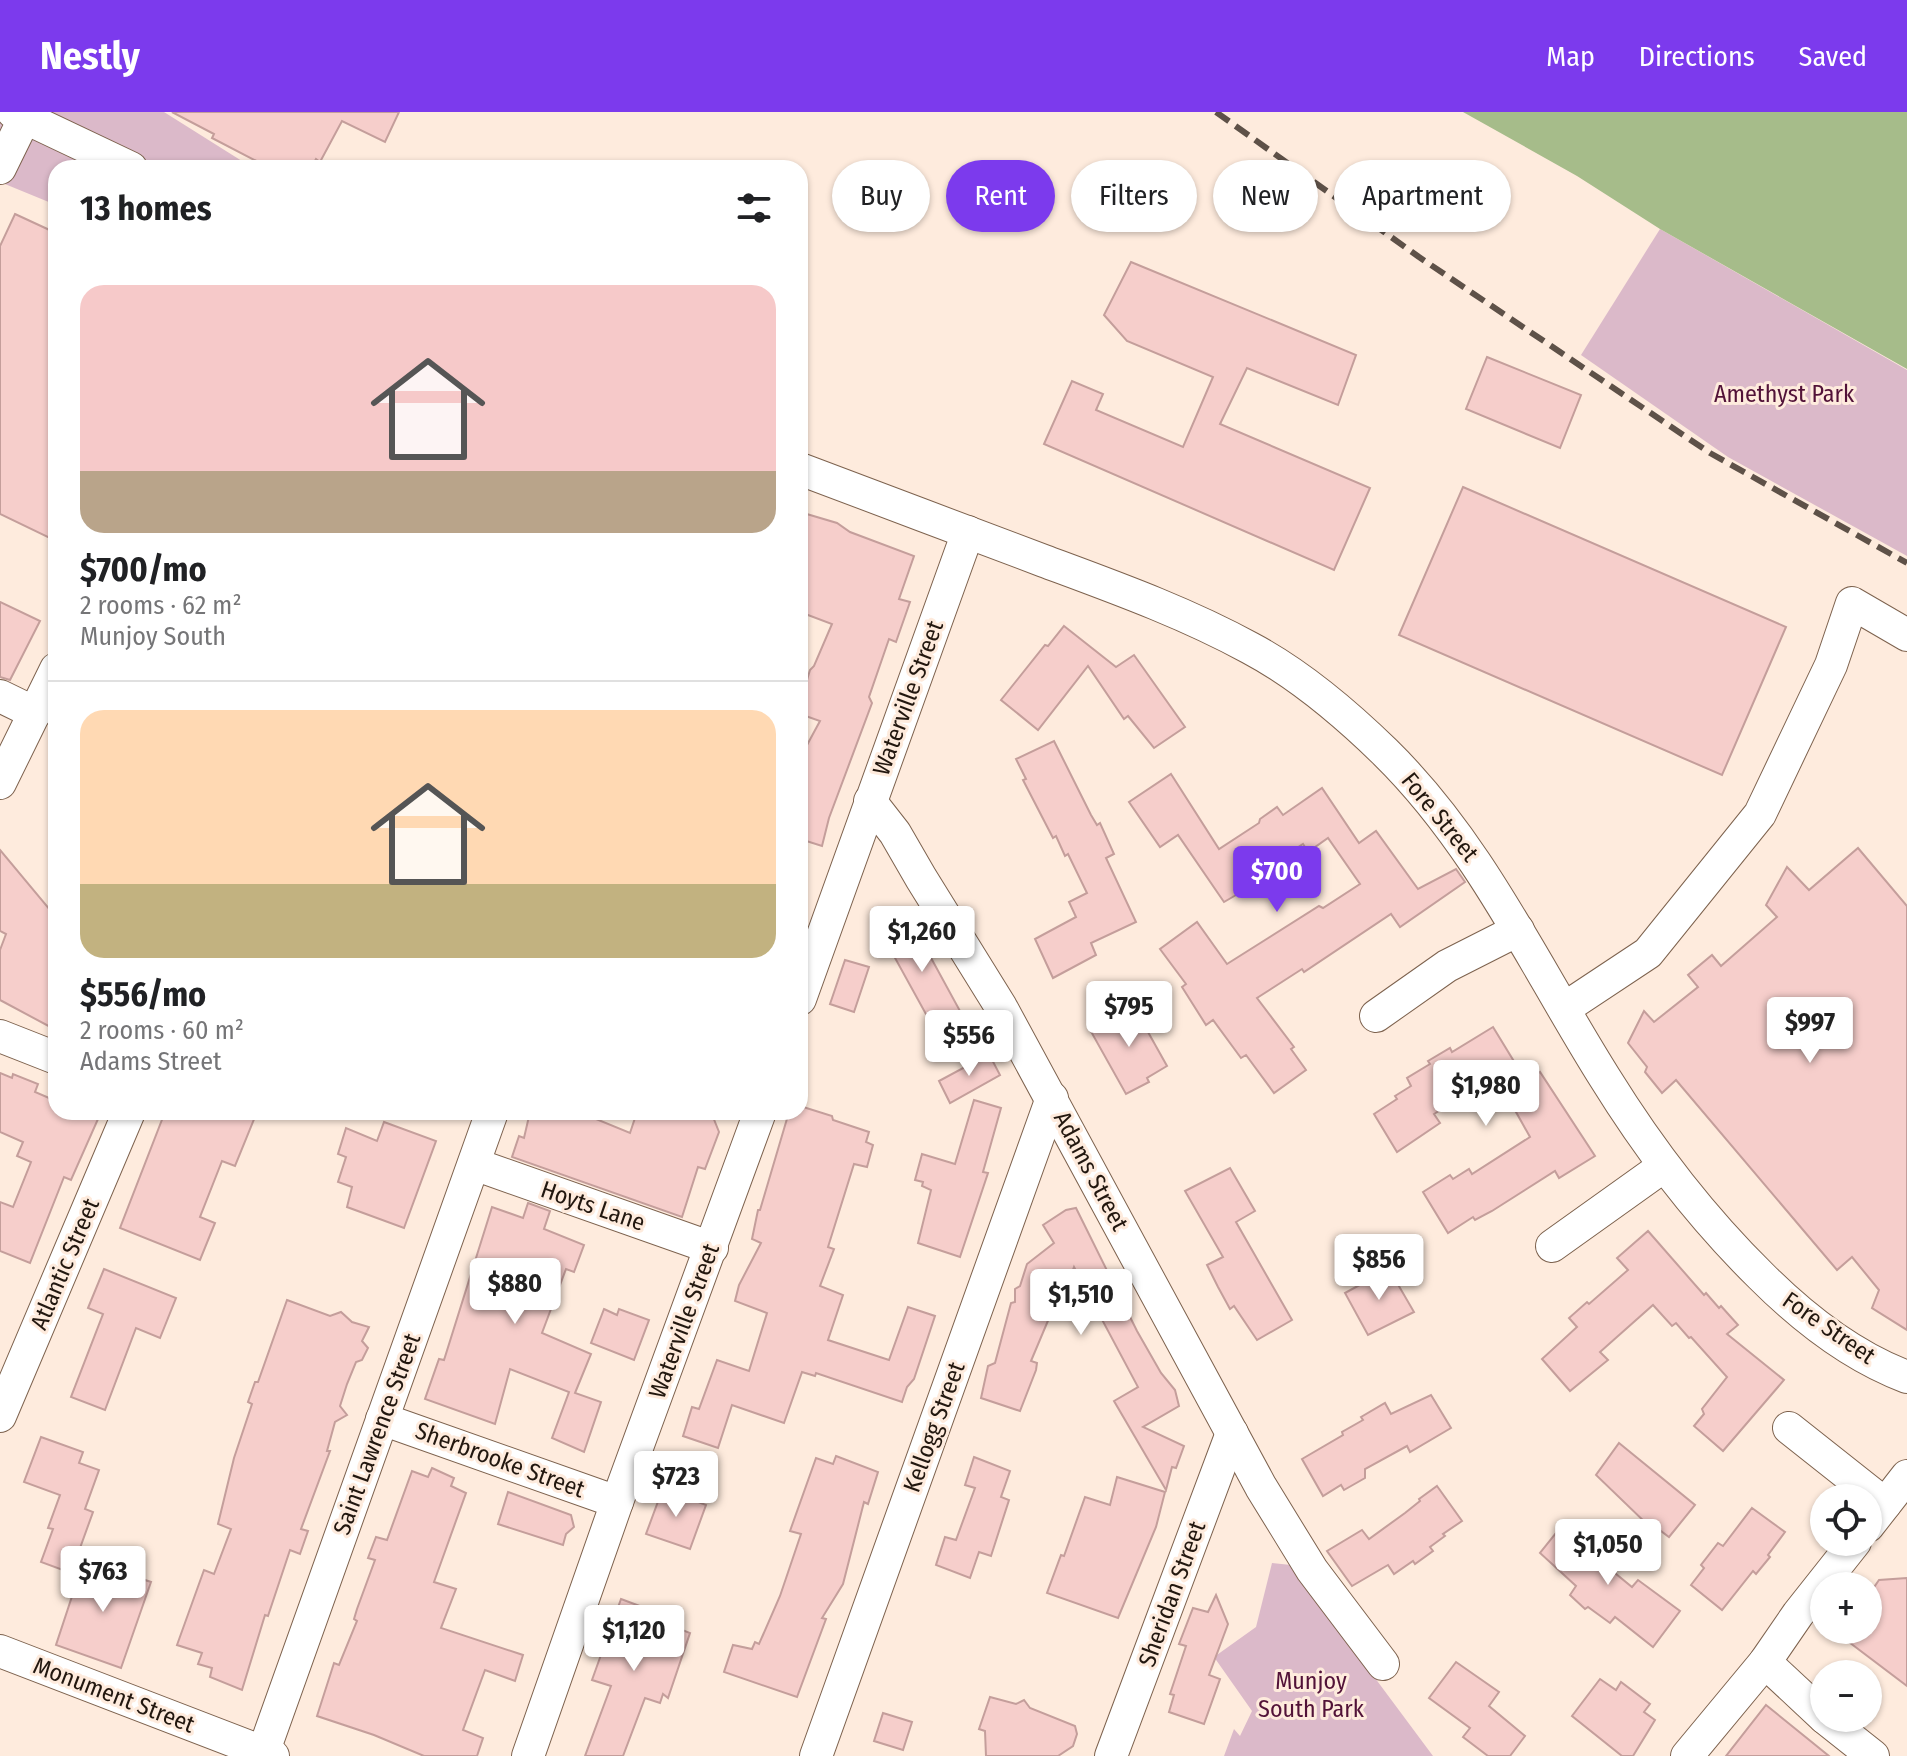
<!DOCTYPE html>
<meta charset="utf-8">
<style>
:root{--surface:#fff;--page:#f6f6f6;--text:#202124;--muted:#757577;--line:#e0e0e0;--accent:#7c3aed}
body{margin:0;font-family:"Fira Sans Condensed",sans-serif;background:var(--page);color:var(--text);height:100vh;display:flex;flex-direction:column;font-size:30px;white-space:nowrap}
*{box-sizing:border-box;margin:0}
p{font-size:26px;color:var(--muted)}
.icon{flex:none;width:44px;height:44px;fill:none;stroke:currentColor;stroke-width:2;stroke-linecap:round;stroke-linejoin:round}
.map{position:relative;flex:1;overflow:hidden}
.drawer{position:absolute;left:48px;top:48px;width:760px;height:960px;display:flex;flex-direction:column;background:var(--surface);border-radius:24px;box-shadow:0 2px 6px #0004}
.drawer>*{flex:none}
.top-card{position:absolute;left:832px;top:48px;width:760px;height:72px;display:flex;gap:16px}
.tools{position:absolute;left:1810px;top:1372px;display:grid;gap:16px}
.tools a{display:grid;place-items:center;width:72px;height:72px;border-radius:50%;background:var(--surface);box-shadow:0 2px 6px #0004;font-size:40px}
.price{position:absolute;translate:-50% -68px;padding:0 18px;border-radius:8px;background:#fff;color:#222;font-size:26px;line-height:52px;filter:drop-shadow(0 2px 4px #0008)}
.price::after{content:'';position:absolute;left:50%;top:48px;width:24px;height:18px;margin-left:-12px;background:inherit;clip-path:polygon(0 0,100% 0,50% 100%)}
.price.current{background:var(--accent);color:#fff}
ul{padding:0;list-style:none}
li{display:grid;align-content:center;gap:16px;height:424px;padding:0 32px}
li+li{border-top:2px solid var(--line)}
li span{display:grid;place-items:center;height:248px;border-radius:24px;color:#555}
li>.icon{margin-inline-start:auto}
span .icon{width:144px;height:144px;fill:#fffc;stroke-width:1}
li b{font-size:34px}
h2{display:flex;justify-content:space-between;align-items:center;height:96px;padding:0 32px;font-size:34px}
.tag{padding:0 28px;border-radius:36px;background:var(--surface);box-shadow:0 2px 6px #0004;font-size:28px;line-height:72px}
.tag.current{background:var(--accent);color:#fff}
header{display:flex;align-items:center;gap:48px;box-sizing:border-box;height:112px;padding:0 40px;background:var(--accent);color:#fff}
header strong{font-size:38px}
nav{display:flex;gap:44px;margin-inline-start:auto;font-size:28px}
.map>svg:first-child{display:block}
</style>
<header>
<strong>Nestly</strong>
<nav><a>Map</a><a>Directions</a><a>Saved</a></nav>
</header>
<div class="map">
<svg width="1907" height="1644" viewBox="0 0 1907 1644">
<rect width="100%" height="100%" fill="#feebdd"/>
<g fill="#dbb9c9">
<polygon points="0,0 164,0 253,56 56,56 56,93 0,70"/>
<polygon points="1660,117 1907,258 1907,444 1728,345 1581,243"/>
<polygon points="1272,1451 1291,1453 1433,1644 1224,1644 1234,1617 1240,1624 1252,1599 1214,1545 1256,1515"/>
</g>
<polygon fill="#a6bc8a" points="1463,0 1907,0 1907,257 1660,117 1577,64"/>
<g fill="#f6cecb" stroke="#c49e9b" stroke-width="2">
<polygon points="172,0 399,0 385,30 342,9 320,50 316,47 311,56 270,56 212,26 214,22"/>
<polygon points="15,102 56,121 56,429 0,402 0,134"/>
<polygon points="1131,150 1356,243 1338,293 1247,256 1220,312 1370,376 1334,458 1044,332 1072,269 1103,282 1096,298 1183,335 1213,265 1127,229 1104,203"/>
<polygon points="1487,245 1581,283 1560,336 1466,297"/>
<polygon points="1463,375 1786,515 1722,663 1399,523"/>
<polygon points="800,400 837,411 850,420 914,444 899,487 910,490 896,530 889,527 869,585 872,591 829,706 822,734 800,727 800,646 820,609 800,602 800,591 810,558 814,554 832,512 800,500"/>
<polygon points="0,490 40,509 10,568 0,565"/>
<polygon points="1064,514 1116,555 1134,543 1185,615 1154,636 1128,604 1124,607 1088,554 1038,618 1001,588 1045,533 1048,534"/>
<polygon points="1054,629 1091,703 1097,713 1100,711 1114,742 1106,746 1136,810 1091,831 1096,843 1053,866 1035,827 1076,805 1069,790 1087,781 1068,742 1065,744 1056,724 1053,726 1023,668 1026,667 1016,647"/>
<polygon points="1171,662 1219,737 1259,711 1260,707 1277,695 1283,703 1322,676 1359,731 1376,719 1418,777 1456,757 1465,770 1400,815 1391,802 1304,860 1302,857 1257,886 1294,935 1291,937 1306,958 1274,981 1246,943 1241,946 1213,908 1206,913 1182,875 1186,872 1160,837 1197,810 1227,852 1319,794 1323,796 1360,772 1328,726 1308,740 1303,732 1263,759 1267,765 1224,790 1178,723 1160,735 1129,690"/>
<polygon points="1858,736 1907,794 1907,1218 1872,1196 1879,1178 1852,1145 1837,1158 1676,968 1662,981 1645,960 1647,955 1628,931 1644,899 1654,910 1698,875 1688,863 1712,843 1721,854 1777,805 1766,793 1787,755 1809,778"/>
<polygon points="0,738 56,805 56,918 0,888 0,838 6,822 0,819"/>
<polygon points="912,811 960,899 932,913 884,826"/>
<polygon points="845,848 869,855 854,900 830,892"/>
<polygon points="1134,895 1167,954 1147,966 1149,970 1126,982 1089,916 1113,903 1115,906"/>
<polygon points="1493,915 1526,969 1540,960 1595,1044 1559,1066 1555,1059 1492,1099 1475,1108 1473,1105 1448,1121 1423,1080 1450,1063 1453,1067 1469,1057 1472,1062 1530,1025 1498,968 1477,981 1475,977 1434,1002 1440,1011 1397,1040 1374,1002 1397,987 1395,984 1411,974 1407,966 1430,952 1428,949 1450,936 1452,940"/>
<polygon points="989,942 1000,963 950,991 939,969"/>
<polygon points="0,961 12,966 13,962 38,972 35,980 56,989 56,1000 81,1000 98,1007 71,1068 64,1065 30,1151 0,1139 0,1090 13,1095 31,1050 17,1044 23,1030 0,1020"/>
<polygon points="974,988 1001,996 983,1060 988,1061 960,1145 918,1131 931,1078 922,1074 923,1070 915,1068 922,1042 955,1052"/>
<polygon points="800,994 832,1004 833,1008 869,1020 866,1030 873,1033 867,1055 854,1052 828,1135 834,1137 820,1174 843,1183 828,1228 889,1248 908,1195 935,1204 914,1267 907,1275 902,1290 816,1261 815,1264 802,1260 784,1311 732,1293 718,1336 683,1324 692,1295 699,1297 717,1248 749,1259 767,1201 735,1189 739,1173 761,1131 752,1127 758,1098 760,1098 789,1000 800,1000"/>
<polygon points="165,1000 257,1000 235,1054 222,1049 200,1105 215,1111 200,1148 120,1116"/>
<polygon points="530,1000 579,1000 630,1021 637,1000 711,1000 719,1020 705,1057 698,1055 682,1105 512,1045 519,1024 524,1026"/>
<polygon points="384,1010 436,1029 404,1116 347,1095 352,1075 338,1070 346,1045 338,1042 346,1016 377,1029"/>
<polygon points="1230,1056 1255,1099 1236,1110 1292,1208 1257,1228 1234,1194 1230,1197 1218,1175 1207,1153 1223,1145 1185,1079"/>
<polygon points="528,1091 550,1099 544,1117 584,1133 574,1160 566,1157 542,1221 591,1242 575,1281 601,1290 584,1340 552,1326 569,1280 510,1257 495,1312 425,1287 439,1247 444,1248 492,1095 523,1106"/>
<polygon points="1076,1096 1137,1219 1161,1261 1175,1278 1179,1294 1143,1315 1184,1334 1176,1356 1172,1355 1166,1378 1114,1289 1138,1275 1074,1155 1060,1195 1055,1192 1031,1249 1037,1251 1036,1258 1020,1299 981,1286 988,1254 995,1251 1011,1191 1015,1190 1015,1177 1020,1174 1027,1152 1054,1131 1043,1113 1066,1098"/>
<polygon points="1648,1119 1704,1183 1706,1181 1719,1196 1721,1194 1738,1213 1727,1222 1784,1268 1723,1339 1694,1314 1704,1302 1702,1297 1727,1265 1691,1225 1689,1226 1676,1211 1672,1214 1653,1193 1600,1240 1608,1248 1570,1279 1542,1247 1577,1215 1569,1206 1587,1190 1589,1192 1628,1158 1617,1146"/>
<polygon points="104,1157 176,1186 160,1226 136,1216 105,1298 71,1285 103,1202 88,1196"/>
<polygon points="1389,1157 1414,1200 1368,1223 1345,1181"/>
<polygon points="287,1188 330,1204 341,1200 352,1210 369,1215 362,1229 368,1236 362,1248 356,1250 347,1272 340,1294 347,1303 335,1310 327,1339 330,1339 301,1417 308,1419 300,1442 290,1438 268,1504 265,1503 242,1578 210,1565 212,1556 198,1552 202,1541 177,1533 204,1458 214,1462 231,1417 218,1412 234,1346 252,1292 248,1290 255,1270 258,1270"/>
<polygon points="604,1197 617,1203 619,1197 649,1208 634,1248 591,1231"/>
<polygon points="1431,1283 1451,1316 1410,1340 1407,1334 1365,1357 1365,1366 1344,1378 1341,1373 1323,1384 1302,1347 1343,1323 1342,1320 1363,1308 1361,1305 1385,1291 1391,1302"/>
<polygon points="41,1325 83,1340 79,1351 99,1358 85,1397 93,1400 71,1461 41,1450 53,1417 48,1416 60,1383 24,1370"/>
<polygon points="1619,1331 1695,1393 1669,1425 1653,1413 1650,1415 1596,1363"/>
<polygon points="836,1344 878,1360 868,1392 864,1390 843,1472 822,1506 826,1507 797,1585 724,1560 733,1533 752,1537 755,1530 759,1532 780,1484 801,1422 790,1419 816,1346 833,1352"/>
<polygon points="974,1345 1010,1359 1001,1385 1009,1388 991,1444 979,1440 970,1466 936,1453 945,1425 956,1428 975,1376 965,1373"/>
<polygon points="432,1356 454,1366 451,1374 466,1381 434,1470 456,1477 441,1516 523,1543 515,1569 485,1558 463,1618 483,1626 477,1644 424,1644 374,1623 317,1604 334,1551 339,1553 357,1509 354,1507 357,1497 375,1448 368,1446 376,1425 387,1428 412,1359 428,1365"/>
<polygon points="1117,1365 1165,1380 1156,1415 1118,1506 1047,1481 1061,1443 1064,1444 1085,1385 1110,1393"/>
<polygon points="1437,1374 1462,1409 1443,1422 1445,1424 1430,1435 1433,1439 1415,1452 1413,1449 1394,1462 1388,1453 1352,1474 1327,1439 1362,1418 1369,1427 1405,1401 1420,1389 1419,1387"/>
<polygon points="663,1376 706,1393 690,1437 646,1422"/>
<polygon points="508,1380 571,1403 574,1415 566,1422 563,1433 498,1412"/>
<polygon points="1752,1396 1785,1420 1768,1443 1770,1445 1756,1462 1753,1459 1722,1498 1691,1473 1704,1456 1701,1453 1718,1431 1723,1434"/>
<polygon points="1564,1411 1587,1426 1585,1429 1602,1442 1599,1448 1632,1475 1638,1468 1680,1499 1653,1535 1615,1505 1610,1511 1588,1495 1585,1497 1570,1483 1576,1474 1540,1441"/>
<polygon points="84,1448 151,1470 121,1556 56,1533"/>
<polygon points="1907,1466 1907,1574 1833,1518 1868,1518 1868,1484 1879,1468"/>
<polygon points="1216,1483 1228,1512 1209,1563 1220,1567 1204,1612 1169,1600 1174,1583 1170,1582 1186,1534 1179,1532 1193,1496 1208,1500"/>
<polygon points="621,1487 664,1503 662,1510 690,1521 668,1586 663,1582 660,1591 645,1586 623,1644 585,1644 611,1574 592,1568"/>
<polygon points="1456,1550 1499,1580 1489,1594 1525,1624 1510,1644 1488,1644 1463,1625 1470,1616 1429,1586"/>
<polygon points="1600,1567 1616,1578 1621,1570 1650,1592 1644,1600 1655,1608 1633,1644 1622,1644 1572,1604"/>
<polygon points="990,1585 1016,1592 1024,1588 1030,1596 1075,1614 1077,1622 1073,1634 1058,1644 986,1644 985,1619 979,1617"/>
<polygon points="1766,1593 1829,1644 1726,1644"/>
<polygon points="883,1601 912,1610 903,1638 874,1629"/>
</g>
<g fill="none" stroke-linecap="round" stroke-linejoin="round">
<defs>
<g id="minor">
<polyline points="13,0 131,56"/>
<polyline points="0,56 25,5"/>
<path d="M800 357C881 388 963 418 1044 449 1114 475 1184 500 1250 536 1299 562 1345 601 1385 640 1480 733 1535 855 1605 966 1649 1037 1701 1105 1761 1164 1802 1205 1851 1244 1907 1265"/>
<polyline points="0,584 35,601"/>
<polyline points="0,671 56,557"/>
<polyline points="870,689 895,721 921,766 1001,895 1261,1375 1312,1458 1383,1552"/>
<polyline points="800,887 968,420"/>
<polyline points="1565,896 1648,841 1760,702 1831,553 1852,491 1907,523"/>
<polyline points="1376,904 1447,854 1518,818"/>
<polyline points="0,924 56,946"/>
<polyline points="474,1052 712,1136"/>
<polyline points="1552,1134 1664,1054"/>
<polyline points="0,1304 129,1000"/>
<polyline points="382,1307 617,1390"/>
<polyline points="1789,1316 1885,1392"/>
<polyline points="1868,1414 1907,1364"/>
<polyline points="0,1539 273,1644"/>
<polyline points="1765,1550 1824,1605"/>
<polyline points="1825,1606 1873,1644"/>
<polyline points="262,1644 492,1000"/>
<polyline points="528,1644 617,1390 760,1000"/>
<polyline points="816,1644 1052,986"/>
<polyline points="1111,1644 1232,1321"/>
<polyline points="1687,1644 1765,1550 1798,1502 1855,1430"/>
</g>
</defs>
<use href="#minor" stroke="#7d624e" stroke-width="34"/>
<use href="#minor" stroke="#fff" stroke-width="32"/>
<polyline stroke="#5e5148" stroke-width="6" stroke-dasharray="16 8" stroke-linecap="butt" points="1216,0 1419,145 1710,341 1907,451"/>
</g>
<g text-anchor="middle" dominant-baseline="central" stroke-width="6" stroke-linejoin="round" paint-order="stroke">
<g font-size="24" fill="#521238" stroke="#feebdd">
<text x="1784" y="282">Amethyst Park</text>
<text x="1311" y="1569">Munjoy<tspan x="1311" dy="28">South Park</tspan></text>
</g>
<g font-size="24" fill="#22170f" stroke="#feebdd">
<text transform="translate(908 586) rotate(-70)">Waterville Street</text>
<text transform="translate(1440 705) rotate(51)">Fore Street</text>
<text transform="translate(1091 1059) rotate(62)">Adams Street</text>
<text transform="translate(593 1094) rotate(19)">Hoyts Lane</text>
<text transform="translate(65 1152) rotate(-67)">Atlantic Street</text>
<text transform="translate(684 1209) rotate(-70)">Waterville Street</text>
<text transform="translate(1829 1216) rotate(35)">Fore Street</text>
<text transform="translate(934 1315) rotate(-70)">Kellogg Street</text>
<text transform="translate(377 1322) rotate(-70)">Saint Lawrence Street</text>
<text transform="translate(500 1348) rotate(20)">Sherbrooke Street</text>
<text transform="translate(1172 1482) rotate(-70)">Sheridan Street</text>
<text transform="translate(114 1583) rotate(21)">Monument Street</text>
</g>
</g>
</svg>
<div class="tools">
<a><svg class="icon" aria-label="locate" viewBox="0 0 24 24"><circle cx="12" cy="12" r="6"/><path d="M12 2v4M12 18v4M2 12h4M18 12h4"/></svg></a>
<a>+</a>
<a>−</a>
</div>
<b class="price current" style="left:1277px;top:802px">$700</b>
<b class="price" style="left:922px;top:862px">$1,260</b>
<b class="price" style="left:1129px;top:937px">$795</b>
<b class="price" style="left:1810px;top:953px">$997</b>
<b class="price" style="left:969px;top:966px">$556</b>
<b class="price" style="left:1486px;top:1016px">$1,980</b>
<b class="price" style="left:1379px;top:1190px">$856</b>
<b class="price" style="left:515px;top:1214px">$880</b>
<b class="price" style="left:1081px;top:1225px">$1,510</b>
<b class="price" style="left:676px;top:1407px">$723</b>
<b class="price" style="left:1608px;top:1475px">$1,050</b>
<b class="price" style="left:103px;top:1502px">$763</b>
<b class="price" style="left:634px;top:1561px">$1,120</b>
<div class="top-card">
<a class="tag">Buy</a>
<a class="tag current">Rent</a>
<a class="tag">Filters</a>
<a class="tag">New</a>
<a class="tag">Apartment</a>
</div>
<section class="drawer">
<h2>13 homes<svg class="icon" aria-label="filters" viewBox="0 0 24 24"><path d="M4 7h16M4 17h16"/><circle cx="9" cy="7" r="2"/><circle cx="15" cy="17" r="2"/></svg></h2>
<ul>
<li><span style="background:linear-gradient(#f6c9c9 75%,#b9a48a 0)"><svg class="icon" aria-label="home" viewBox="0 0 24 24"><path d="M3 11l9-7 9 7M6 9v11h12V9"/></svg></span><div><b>$700/mo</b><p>2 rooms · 62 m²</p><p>Munjoy South</p></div></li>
<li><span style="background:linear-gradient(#ffd9b3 70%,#c2b280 0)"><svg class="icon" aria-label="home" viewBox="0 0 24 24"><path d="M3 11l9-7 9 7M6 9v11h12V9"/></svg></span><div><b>$556/mo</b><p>2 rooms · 60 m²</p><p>Adams Street</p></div></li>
</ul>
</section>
</div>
